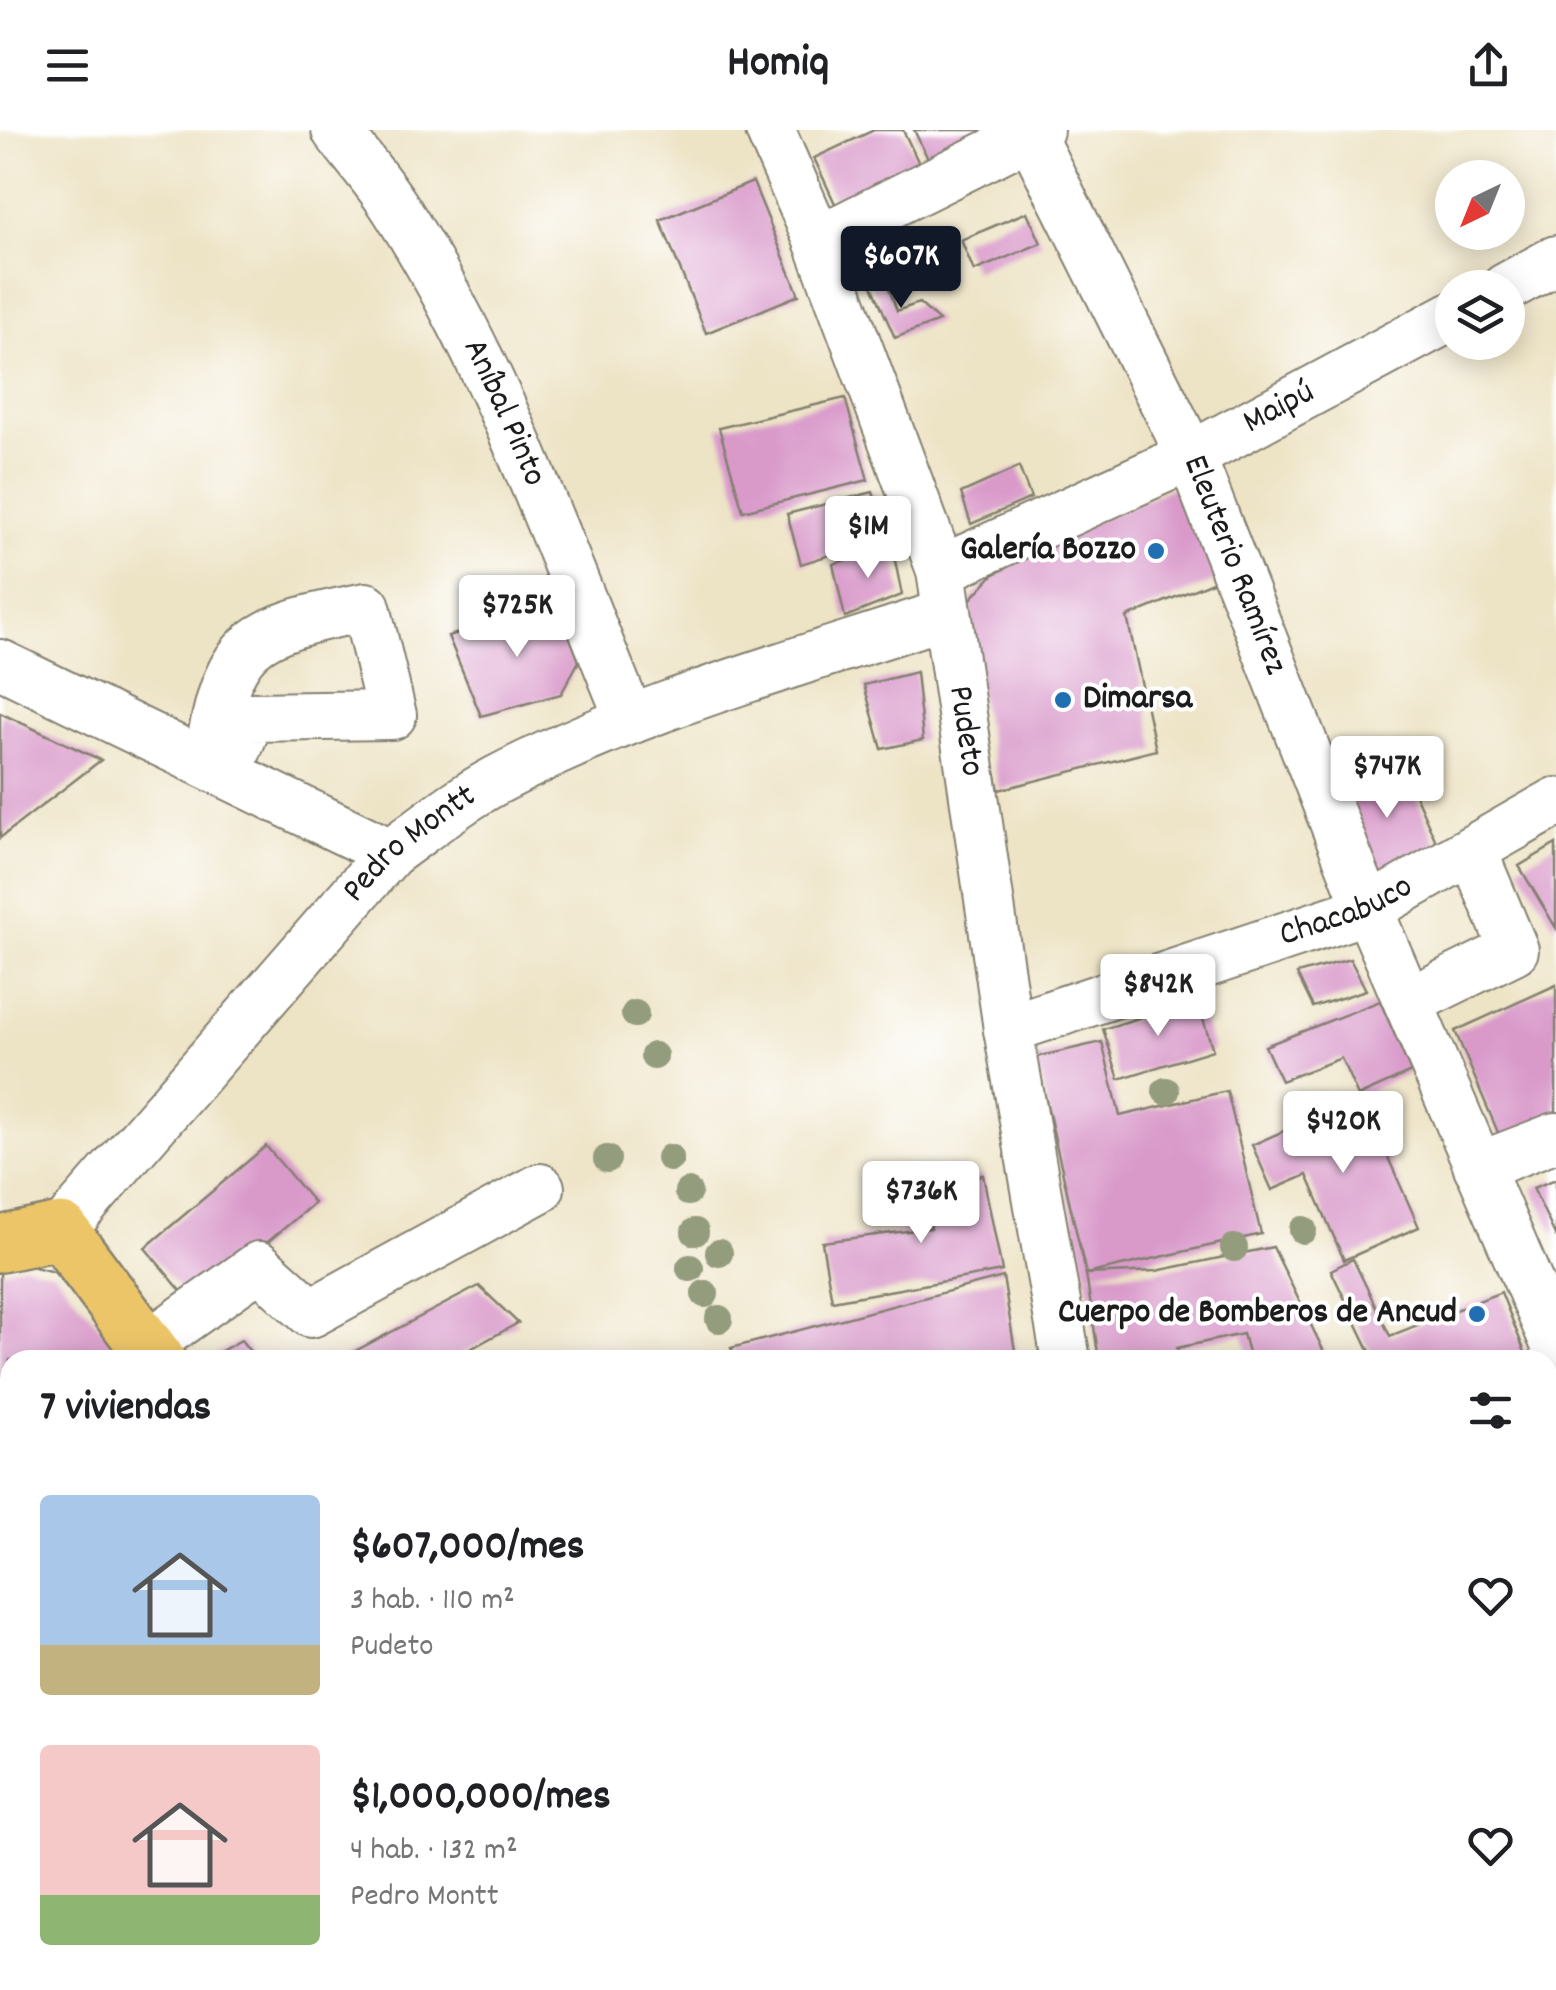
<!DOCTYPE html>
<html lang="es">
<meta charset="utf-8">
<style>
:root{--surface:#fff;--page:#f2f2f2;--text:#202124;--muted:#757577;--accent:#111827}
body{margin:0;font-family:Dekko,sans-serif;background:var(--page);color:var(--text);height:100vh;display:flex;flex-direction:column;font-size:38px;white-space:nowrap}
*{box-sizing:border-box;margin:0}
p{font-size:32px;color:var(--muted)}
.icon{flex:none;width:55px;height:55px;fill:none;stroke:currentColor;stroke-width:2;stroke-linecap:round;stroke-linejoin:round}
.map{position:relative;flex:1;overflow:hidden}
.panel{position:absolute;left:0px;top:1220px;width:1558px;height:640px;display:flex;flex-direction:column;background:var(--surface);border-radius:30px 30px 0 0;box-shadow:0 5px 25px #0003}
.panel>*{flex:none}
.needle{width:65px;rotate:223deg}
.buttons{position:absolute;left:1435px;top:30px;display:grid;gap:20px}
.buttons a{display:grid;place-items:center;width:90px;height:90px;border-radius:50%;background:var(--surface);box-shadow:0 5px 25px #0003;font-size:50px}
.price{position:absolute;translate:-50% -85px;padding:0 22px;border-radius:10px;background:#fff;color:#222;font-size:32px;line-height:65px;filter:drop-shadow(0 2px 5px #0008)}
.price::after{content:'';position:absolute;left:50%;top:60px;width:30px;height:22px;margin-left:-15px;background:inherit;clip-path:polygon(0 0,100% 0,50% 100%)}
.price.current{background:var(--accent);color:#fff}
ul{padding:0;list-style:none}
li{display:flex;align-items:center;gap:30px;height:250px;padding:0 40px}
li span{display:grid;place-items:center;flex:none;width:280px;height:200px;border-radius:10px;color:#555}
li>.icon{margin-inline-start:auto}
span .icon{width:120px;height:120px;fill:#fffc;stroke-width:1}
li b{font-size:42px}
h2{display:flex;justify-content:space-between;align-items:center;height:120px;padding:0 40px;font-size:42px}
header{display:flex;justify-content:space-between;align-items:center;height:130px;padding:0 40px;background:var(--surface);font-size:45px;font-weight:700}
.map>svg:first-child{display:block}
</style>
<header><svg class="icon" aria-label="menu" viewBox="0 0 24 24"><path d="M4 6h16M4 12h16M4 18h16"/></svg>Homiq<svg class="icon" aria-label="share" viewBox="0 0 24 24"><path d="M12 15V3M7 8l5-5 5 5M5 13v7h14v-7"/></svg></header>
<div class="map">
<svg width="1556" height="1860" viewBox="0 0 1556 1860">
<rect width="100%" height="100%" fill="#fff"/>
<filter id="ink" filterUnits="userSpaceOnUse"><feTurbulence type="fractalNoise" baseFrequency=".01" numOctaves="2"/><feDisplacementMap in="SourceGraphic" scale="20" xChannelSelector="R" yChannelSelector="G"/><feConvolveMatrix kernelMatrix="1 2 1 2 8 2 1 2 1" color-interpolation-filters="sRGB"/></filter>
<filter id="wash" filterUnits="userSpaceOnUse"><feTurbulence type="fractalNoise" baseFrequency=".0048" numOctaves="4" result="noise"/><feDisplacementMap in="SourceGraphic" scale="40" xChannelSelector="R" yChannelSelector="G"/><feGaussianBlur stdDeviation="2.25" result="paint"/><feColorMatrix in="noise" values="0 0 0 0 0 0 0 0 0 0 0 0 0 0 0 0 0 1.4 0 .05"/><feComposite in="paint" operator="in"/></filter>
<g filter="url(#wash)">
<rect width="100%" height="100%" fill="#ede3c5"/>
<polygon fill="#91cb80" stroke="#56744e" stroke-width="2.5" points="1556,1331 1556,1574 1548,1580 1548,1335"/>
<g id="blocks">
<g fill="#d99aca">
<polygon points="874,0 903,0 923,42 838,80 814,28"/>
<polygon points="914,0 995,0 932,37"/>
<polygon points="753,52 799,165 706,203 660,90"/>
<polygon points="1027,82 1041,113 974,141 961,110"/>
<polygon points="884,145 897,181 919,173 939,191 895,208 870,151"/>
<polygon points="845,268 868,350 743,381 719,298"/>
<polygon points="1019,337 1031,368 971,394 961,363"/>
<polygon points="1183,353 1222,448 1127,487 1156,620 999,660 970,520 970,470 993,445 1090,393"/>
<polygon points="873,362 888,407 801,434 787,384"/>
<polygon points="892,416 902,465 845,487 833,434"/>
<polygon points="558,475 579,531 561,564 481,586 448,506"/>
<polygon points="916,542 923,610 882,619 864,555"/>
<polygon points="0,583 101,630 0,708"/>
<polygon points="1399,629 1443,727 1373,750 1332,659"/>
<polygon points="1556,714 1556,798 1519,736"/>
<polygon points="1350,829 1366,860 1313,877 1297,844"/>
<polygon points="1556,855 1556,990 1502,1012 1455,901"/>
<polygon points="1197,870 1213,920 1119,949 1103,899"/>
<polygon points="1380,871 1411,942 1358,966 1341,928 1281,951 1265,916"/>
<polygon points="1102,912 1120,986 1227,961 1261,1104 1086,1144 1036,927"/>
<polygon points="1361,967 1419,1097 1344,1130 1307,1045 1272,1060 1252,1015"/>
<polygon points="266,1016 314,1073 193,1175 145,1118"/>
<polygon points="983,1045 1002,1141 832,1171 822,1112 931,1098 923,1055"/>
<polygon points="1556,1049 1556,1107 1533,1058"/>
<polygon points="1273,1117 1328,1230 1250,1230 1243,1204 1177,1218 1180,1230 1099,1230 1086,1144 1156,1141"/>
<polygon points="1353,1129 1390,1206 1501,1162 1528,1230 1374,1230 1331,1140"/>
<polygon points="23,1134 54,1142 129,1230 10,1230 10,1374 0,1382 0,1141"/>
<polygon points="1003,1147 1016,1227 1007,1230 737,1230 731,1218"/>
<polygon points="479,1156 518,1193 450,1230 338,1230"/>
<polygon points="241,1210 257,1230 205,1230"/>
<polygon points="1556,1641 1556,1739 1548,1744 1548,1646"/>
<polygon points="393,1850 477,1850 465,1860 381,1860"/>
<polygon points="573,1850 633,1850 642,1860 561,1860"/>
<polygon points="1043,1850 1112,1850 1112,1860 1044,1860"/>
<polygon points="1268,1850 1285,1850 1295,1860 1258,1860"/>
<polygon points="1328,1850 1413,1850 1402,1860 1337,1860"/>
<polygon points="937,1854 1034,1857 1034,1860 937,1860"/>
</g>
</g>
</g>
<g filter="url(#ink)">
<use href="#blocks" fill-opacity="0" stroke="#848070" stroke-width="2.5"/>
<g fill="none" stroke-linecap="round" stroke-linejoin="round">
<defs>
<g id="minor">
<path id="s1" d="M336 0C356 26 378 51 396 79 497 236 559 418 630 590"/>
<path id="s2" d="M770 0 818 110 941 440 1008 899 1066 1230"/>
<path id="s3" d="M1028 0 1191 326 1368 779 1556 1216"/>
<polyline points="818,110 1039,0"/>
<polyline points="1505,158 1556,130"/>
<path id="s4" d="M941 440 1191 326 1452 186"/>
<polyline points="0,534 390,723"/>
<path d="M207 634C229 510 244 501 366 477L392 585 250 587 227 644"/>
<polyline points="1408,872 1514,820 1472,720"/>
<path id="s5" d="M1008 899 1368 779 1556 672"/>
<polyline points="1478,1037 1556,1007"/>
<path id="s6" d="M61 1101 390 723C425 698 459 670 497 650 638 576 795 534 945 484"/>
<polyline points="146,1216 259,1136 311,1183 540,1058"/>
<polyline points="1548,1282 1556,1278"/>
<polyline points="1548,1611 1556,1605"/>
<polyline points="1155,1850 1156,1860"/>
<polyline points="1195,1860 1204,1850"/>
</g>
<g id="major">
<polyline points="0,1114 61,1101 157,1230"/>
<polyline points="0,1670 10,1679"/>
<polyline points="191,1850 202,1860"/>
<polyline points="676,1850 685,1860"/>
</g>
</defs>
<use href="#minor" stroke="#848070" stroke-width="52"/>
<use href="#major" stroke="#848070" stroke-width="60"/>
<use href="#minor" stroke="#fff" stroke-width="48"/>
<use href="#major" stroke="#edc569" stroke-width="55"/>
</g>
<g fill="#949c7e">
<circle cx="635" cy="884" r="14"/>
<circle cx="654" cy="926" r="14"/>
<circle cx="1166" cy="961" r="14"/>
<circle cx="670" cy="1028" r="14"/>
<circle cx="607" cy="1029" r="14"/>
<circle cx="688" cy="1062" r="14"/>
<circle cx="1303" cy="1100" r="14"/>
<circle cx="695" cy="1102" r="14"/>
<circle cx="1234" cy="1118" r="14"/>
<circle cx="719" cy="1123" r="14"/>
<circle cx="690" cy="1138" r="14"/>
<circle cx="705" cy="1164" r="14"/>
<circle cx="719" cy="1189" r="14"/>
</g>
</g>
<g fill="#1f6fb2" stroke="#fff" stroke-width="4">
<circle cx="1156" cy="421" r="10"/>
<circle cx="1063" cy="570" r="10"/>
<circle cx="1477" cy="1184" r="10"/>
</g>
<g text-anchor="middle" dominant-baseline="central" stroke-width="8" stroke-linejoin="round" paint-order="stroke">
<g font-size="35" fill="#1c1c1c" stroke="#fff">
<text stroke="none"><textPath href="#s4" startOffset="375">Maipú</textPath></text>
<text stroke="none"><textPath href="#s1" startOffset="330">Aníbal Pinto</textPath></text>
<text stroke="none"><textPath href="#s3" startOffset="482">Eleuterio Ramírez</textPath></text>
<text stroke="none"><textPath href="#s2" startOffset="635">Pudeto</textPath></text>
<text stroke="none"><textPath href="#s6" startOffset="522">Pedro Montt</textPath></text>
<text stroke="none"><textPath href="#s5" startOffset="358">Chacabuco</textPath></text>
</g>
<g font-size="35" font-weight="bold" fill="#1c1c1c" stroke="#fff" text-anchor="end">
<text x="1136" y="421">Galería Bozzo</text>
<text x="1083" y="570" text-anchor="start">Dimarsa</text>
<text x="1457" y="1184">Cuerpo de Bomberos de Ancud</text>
</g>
</g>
</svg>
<div class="buttons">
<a><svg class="needle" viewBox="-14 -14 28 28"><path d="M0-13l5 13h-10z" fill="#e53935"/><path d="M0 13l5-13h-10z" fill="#757577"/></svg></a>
<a><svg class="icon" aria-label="layers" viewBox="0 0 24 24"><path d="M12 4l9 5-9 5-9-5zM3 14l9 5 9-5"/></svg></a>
</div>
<b class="price current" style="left:901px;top:181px">$607K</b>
<b class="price" style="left:868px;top:451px">$1M</b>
<b class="price" style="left:517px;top:530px">$725K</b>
<b class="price" style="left:1387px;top:691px">$747K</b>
<b class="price" style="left:1158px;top:909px">$842K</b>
<b class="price" style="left:1343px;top:1046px">$420K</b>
<b class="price" style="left:921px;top:1116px">$736K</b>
<section class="panel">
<h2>7 viviendas<svg class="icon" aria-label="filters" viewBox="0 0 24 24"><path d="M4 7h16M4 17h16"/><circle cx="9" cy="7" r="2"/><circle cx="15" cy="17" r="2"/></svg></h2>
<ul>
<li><span style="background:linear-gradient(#a9c7e8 75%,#c2b280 0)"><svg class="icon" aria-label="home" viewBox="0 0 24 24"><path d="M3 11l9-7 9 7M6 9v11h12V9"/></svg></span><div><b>$607,000/mes</b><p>3 hab. · 110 m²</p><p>Pudeto</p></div><svg class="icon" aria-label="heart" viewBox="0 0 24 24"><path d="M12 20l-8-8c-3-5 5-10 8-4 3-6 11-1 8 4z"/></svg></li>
<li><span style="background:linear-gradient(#f6c9c9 75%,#8fb573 0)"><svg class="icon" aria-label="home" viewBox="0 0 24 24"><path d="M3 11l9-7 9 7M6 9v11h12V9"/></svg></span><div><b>$1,000,000/mes</b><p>4 hab. · 132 m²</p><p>Pedro Montt</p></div><svg class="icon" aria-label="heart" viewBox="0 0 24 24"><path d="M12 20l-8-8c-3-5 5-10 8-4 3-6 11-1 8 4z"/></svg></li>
</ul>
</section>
</div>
